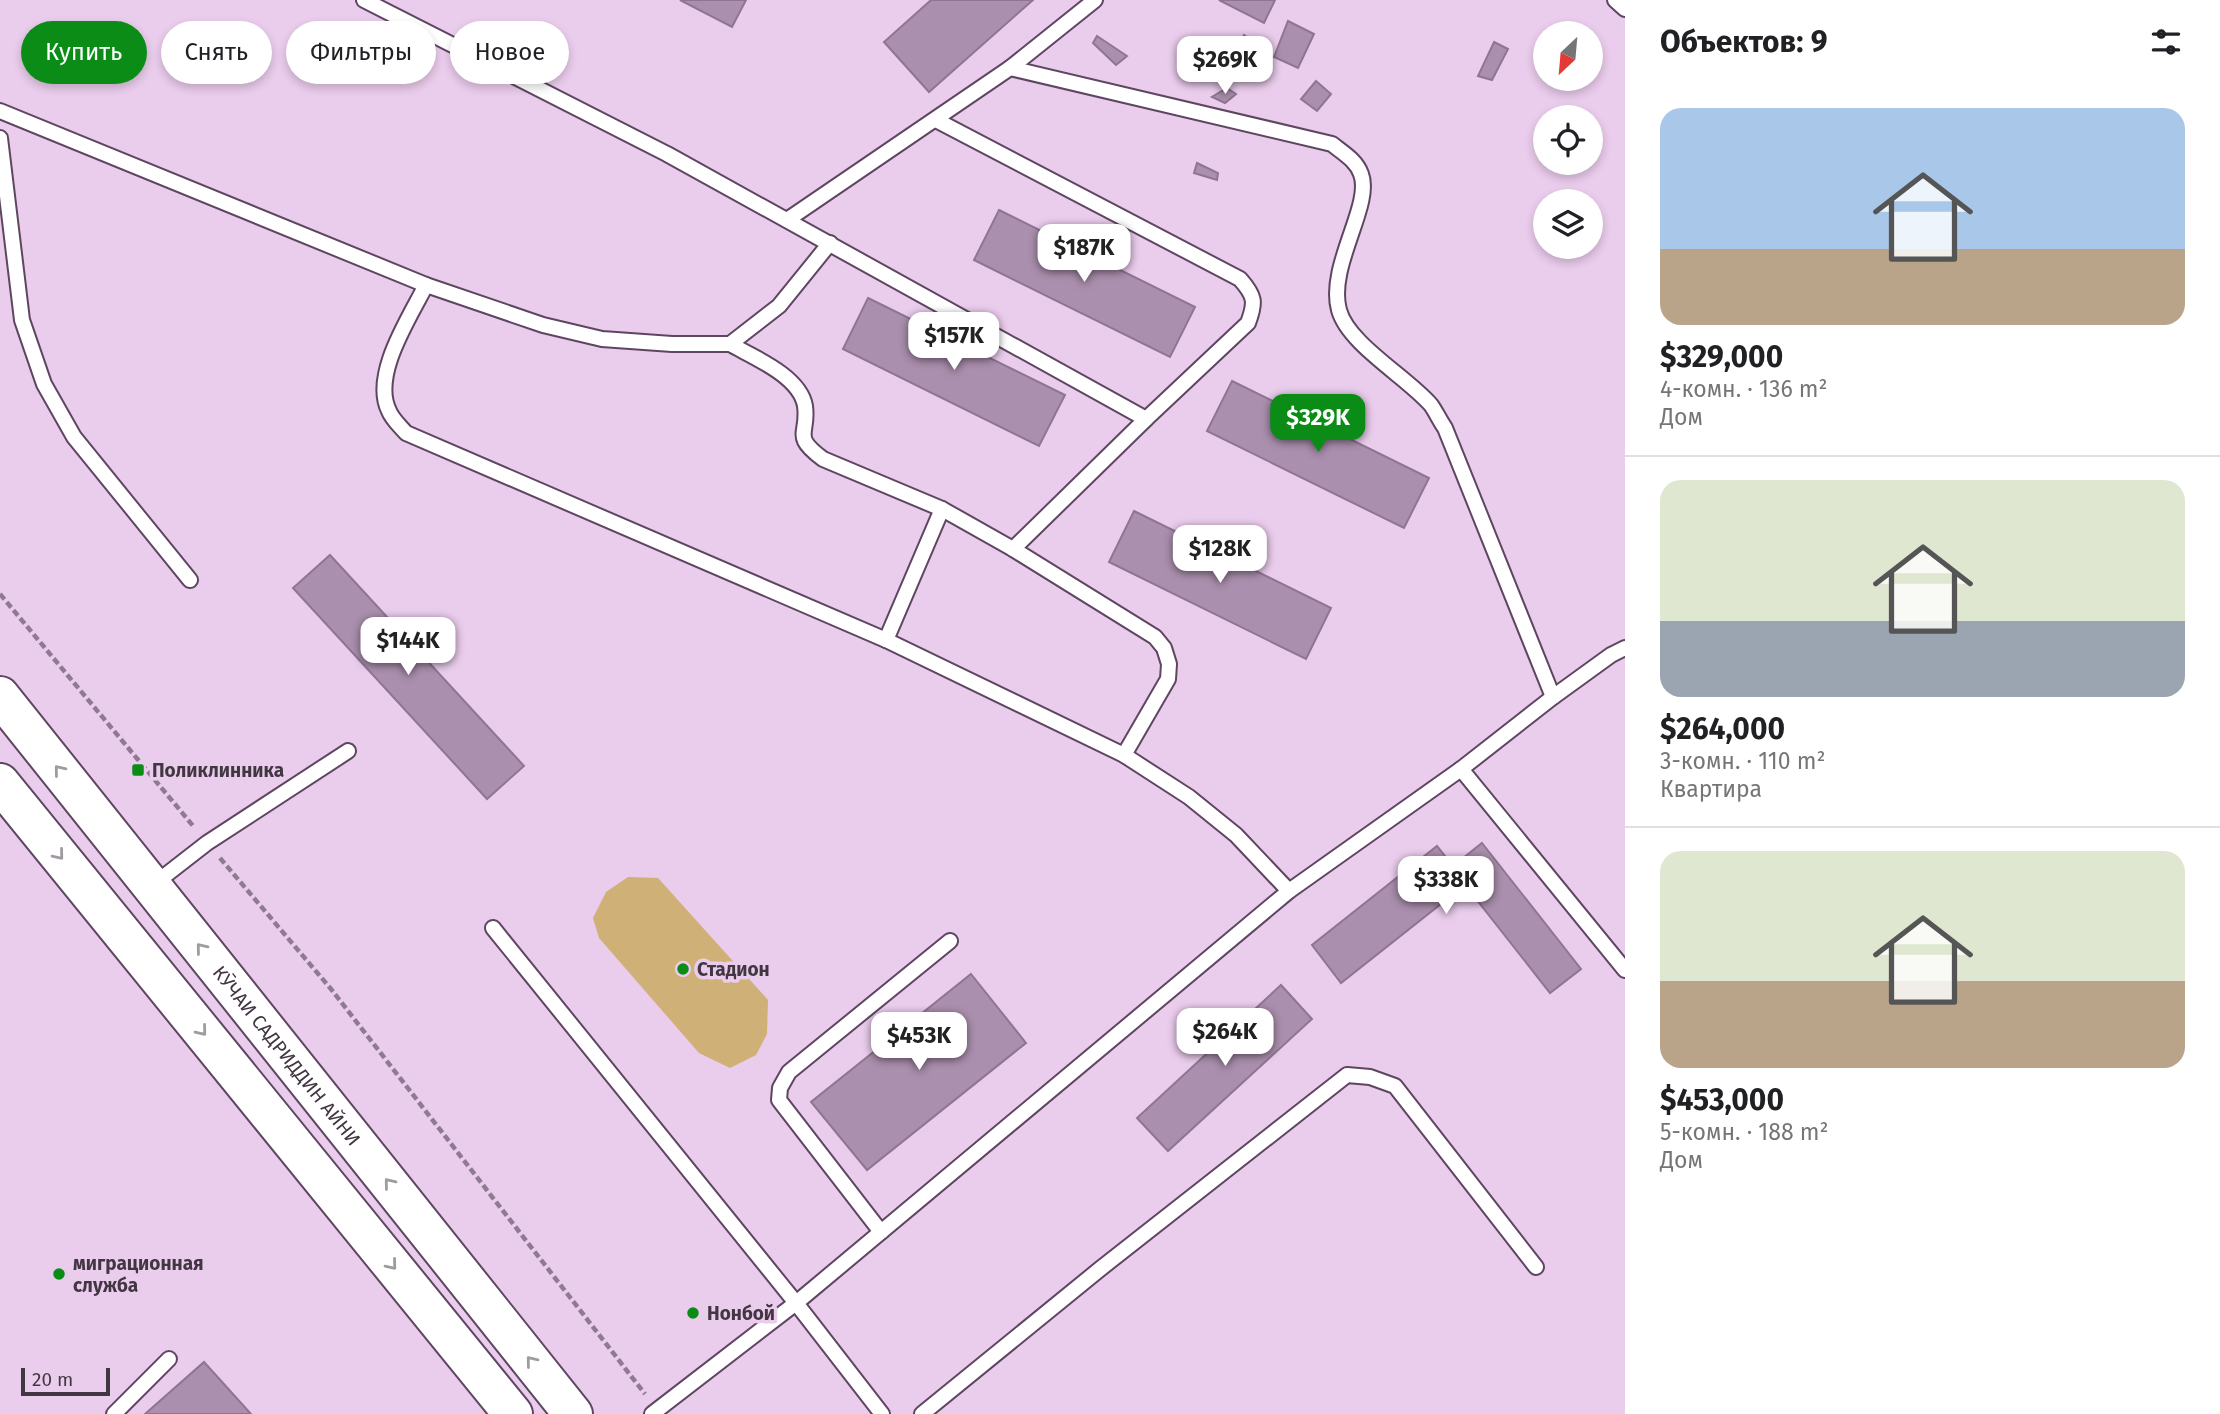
<!DOCTYPE html>
<html lang="ru">
<meta charset="utf-8">
<style>
:root{--surface:#fff;--page:#f2f2f2;--text:#202124;--muted:#757577;--line:#e0e0e0;--accent:#0a8c17}
body{margin:0;font-family:"Fira Sans",sans-serif;background:var(--page);color:var(--text);height:100vh;display:flex;flex-direction:column;font-size:26px;white-space:nowrap}
*{box-sizing:border-box;margin:0}
p{font-size:23px;color:var(--muted)}
.icon{flex:none;width:38px;height:38px;fill:none;stroke:currentColor;stroke-width:2;stroke-linecap:round;stroke-linejoin:round}
.map{position:relative;flex:1;overflow:hidden}
.sheet{display:flex;flex-direction:column;background:var(--surface);width:595px}
.sheet>*{flex:none}
.banner{position:absolute;left:21px;top:21px;width:665px;height:63px;display:flex;gap:14px}
.needle{width:46px;rotate:206deg}
.buttons{position:absolute;left:1533px;top:21px;display:grid;gap:14px}
.buttons a{display:grid;place-items:center;width:70px;height:70px;border-radius:50%;background:var(--surface);box-shadow:0 4px 10px #0003;font-size:35px}
.scale{position:absolute;left:21px;bottom:18px;width:89px;box-sizing:border-box;padding-left:7px;border:4px solid #423643;border-top:0;font-size:19px;line-height:24px;white-space:nowrap;color:#423643;-webkit-text-stroke:5px #eaccec;paint-order:stroke}
.price{position:absolute;translate:-50% -60px;padding:0 16px;border-radius:14px;background:#fff;color:#222;font-size:23px;line-height:46px;filter:drop-shadow(0 2px 4px #0008)}
.price::after{content:'';position:absolute;left:50%;top:42px;width:21px;height:16px;margin-left:-10px;background:inherit;clip-path:polygon(0 0,100% 0,50% 100%)}
.price.selected{background:var(--accent);color:#fff}
ul{padding:0;list-style:none}
li{display:grid;align-content:center;gap:14px;height:371px;padding:0 35px}
li+li{border-top:2px solid var(--line)}
li span{display:grid;place-items:center;height:217px;border-radius:21px;color:#555}
li>.icon{margin-inline-start:auto}
span .icon{width:126px;height:126px;fill:#fffc;stroke-width:1}
li b{font-size:30px}
h2{display:flex;justify-content:space-between;align-items:center;height:84px;padding:0 35px;font-size:30px}
.tag{padding:0 24px;border-radius:32px;background:var(--surface);box-shadow:0 4px 10px #0003;font-size:24px;line-height:63px}
.tag.selected{background:var(--accent);color:#fff}
main{display:flex;flex:1;min-height:0}
.map>svg:first-child{display:block}
</style>
<main>
<div class="map">
<svg width="1625" height="1414" viewBox="0 0 1625 1414">
<rect width="100%" height="100%" fill="#eaccec"/>
<polygon fill="#cfb076" points="628,877 658,878 768,1000 767,1034 756,1055 730,1068 699,1053 599,938 593,918 606,892"/>
<g fill="#ab8fae" stroke="#907593" stroke-width="2">
<polygon points="680,0 746,0 732,27"/>
<polygon points="931,0 1033,0 929,92 884,42"/>
<polygon points="1219,0 1275,0 1264,23"/>
<polygon points="1288,21 1314,34 1298,68 1274,57"/>
<polygon points="1244,35 1262,48 1254,57 1238,46"/>
<polygon points="1097,36 1127,56 1116,65 1093,43"/>
<polygon points="1494,42 1508,49 1492,80 1478,76"/>
<polygon points="1316,81 1331,94 1317,111 1301,99"/>
<polygon points="1227,88 1236,94 1225,103 1212,97"/>
<polygon points="1197,163 1218,173 1217,180 1194,173"/>
<polygon points="999,210 1195,307 1170,357 974,260"/>
<polygon points="868,298 1065,395 1039,446 843,349"/>
<polygon points="1232,381 1429,478 1404,528 1207,431"/>
<polygon points="1134,511 1331,608 1306,659 1109,562"/>
<polygon points="330,555 524,766 487,799 293,588"/>
<polygon points="1482,843 1581,969 1550,993 1465,885 1341,983 1312,945 1437,846 1453,866"/>
<polygon points="971,974 1026,1043 867,1170 811,1102"/>
<polygon points="1281,985 1312,1019 1168,1151 1137,1118"/>
<polygon points="204,1362 251,1414 145,1414"/>
</g>
<g fill="none" stroke-linecap="round" stroke-linejoin="round">
<defs>
<g id="service">
<path d="M364 0 667 154 1146 419 1248 323C1256 302 1255 296 1240 279L936 120"/>
<polyline points="1615,0 1625,9"/>
<path d="M1010 68 1332 144C1343 153 1356 160 1361 174 1373 205 1327 266 1339 310 1348 344 1407 377 1431 405 1436 412 1440 421 1445 428L1553 697"/>
<polyline points="0,111 426,285 543,325 602,339 672,344 730,344 779,306 830,243"/>
<polyline points="0,138 22,320 44,384 74,437 190,580"/>
<polyline points="787,220 1010,68 1095,0"/>
<path d="M426 285C410 317 371 375 389 411 392 419 400 426 406 433L886 640 1124 755"/>
<path d="M730 344C753 357 800 376 805 406 809 435 791 435 823 459L942 509 1013 549 1155 637 1164 648 1169 664 1168 679 1124 755 1189 797 1236 835 1289 891"/>
<polyline points="1013,549 1146,419"/>
<polyline points="886,640 942,509"/>
<polyline points="1461,769 1625,970"/>
<polyline points="153,885 207,843 348,751"/>
<polyline points="493,928 796,1303 882,1414"/>
<polyline points="881,1232 779,1100 780,1088 789,1072 950,941"/>
<polyline points="114,1414 169,1359"/>
<polyline points="652,1414 796,1303 1289,891 1461,769 1553,697 1611,655 1625,648"/>
<polyline points="922,1414 1100,1269 1347,1075 1370,1077 1395,1086 1536,1267"/>
</g>
<g id="trunk">
<path id="s1" d="M0 696 573 1414"/>
<polyline points="0,783 513,1414"/>
</g>
</defs>
<use href="#service" stroke="#5e4661" stroke-width="18"/>
<use href="#trunk" stroke="#5e4661" stroke-width="42"/>
<g stroke="#8f7b91" stroke-width="4.5" stroke-dasharray="7 3.5" stroke-linecap="butt">
<polyline points="0,594 194,827"/>
<polyline points="220,858 331,989 645,1394"/>
</g>
<use href="#service" stroke="#fff" stroke-width="14"/>
<use href="#trunk" stroke="#fff" stroke-width="38"/>
</g>
<defs><path id="oneway-chevron" d="M-2-3.5L2.5 0L-2 3.5" fill="none" stroke-width="1.6" stroke-linecap="round" stroke-linejoin="round" transform="scale(1.75)"/></defs>
<g stroke="#a09aa1">
<use href="#oneway-chevron" transform="translate(59 770) rotate(-129)"/>
<use href="#oneway-chevron" transform="translate(59 855) rotate(51)"/>
<use href="#oneway-chevron" transform="translate(201 948) rotate(-129)"/>
<use href="#oneway-chevron" transform="translate(202 1031) rotate(51)"/>
<use href="#oneway-chevron" transform="translate(389 1183) rotate(-129)"/>
<use href="#oneway-chevron" transform="translate(392 1265) rotate(51)"/>
<use href="#oneway-chevron" transform="translate(531 1361) rotate(-129)"/>
</g>
<g fill="#0a8c17" stroke="#eaccec" stroke-width="2.5">
<rect x="131" y="763" width="14" height="14" rx="3.5"/>
<circle cx="683" cy="969" r="7"/>
<circle cx="59" cy="1274" r="7"/>
<circle cx="693" cy="1313" r="7"/>
</g>
<g text-anchor="middle" dominant-baseline="central" stroke-width="7" stroke-linejoin="round" paint-order="stroke">
<g font-size="19" font-weight="bold" fill="#423643" stroke="#eaccec" text-anchor="start">
<text x="152" y="770">Поликлинника</text>
<text x="697" y="969">Стадион</text>
<text x="73" y="1263">миграционная<tspan x="73" dy="22">служба</tspan></text>
<text x="707" y="1313">Нонбой</text>
</g>
<g font-size="19" fill="#423643" stroke="#eaccec">
<text stroke="none"><textPath href="#s1" startOffset="460">КӮЧАИ САДРИДДИН АЙНИ</textPath></text>
</g>
</g>
</svg>
<div class="buttons">
<a><svg class="needle" viewBox="-14 -14 28 28"><path d="M0-13l5 13h-10z" fill="#e53935"/><path d="M0 13l5-13h-10z" fill="#757577"/></svg></a>
<a><svg class="icon" aria-label="locate" viewBox="0 0 24 24"><circle cx="12" cy="12" r="6"/><path d="M12 2v4M12 18v4M2 12h4M18 12h4"/></svg></a>
<a><svg class="icon" aria-label="layers" viewBox="0 0 24 24"><path d="M12 4l9 5-9 5-9-5zM3 14l9 5 9-5"/></svg></a>
</div>
<div class="scale">20 m</div>
<b class="price" style="left:1225px;top:96px">$269K</b>
<b class="price" style="left:1084px;top:284px">$187K</b>
<b class="price" style="left:954px;top:372px">$157K</b>
<b class="price selected" style="left:1318px;top:454px">$329K</b>
<b class="price" style="left:1220px;top:585px">$128K</b>
<b class="price" style="left:408px;top:677px">$144K</b>
<b class="price" style="left:1446px;top:916px">$338K</b>
<b class="price" style="left:1225px;top:1068px">$264K</b>
<b class="price" style="left:919px;top:1072px">$453K</b>
<div class="banner">
<a class="tag selected">Купить</a>
<a class="tag">Снять</a>
<a class="tag">Фильтры</a>
<a class="tag">Новое</a>
</div>
</div>
<section class="sheet">
<h2>Объектов: 9<svg class="icon" aria-label="filters" viewBox="0 0 24 24"><path d="M4 7h16M4 17h16"/><circle cx="9" cy="7" r="2"/><circle cx="15" cy="17" r="2"/></svg></h2>
<ul>
<li><span style="background:linear-gradient(#a9c7e8 65%,#b9a48a 0)"><svg class="icon" aria-label="home" viewBox="0 0 24 24"><path d="M3 11l9-7 9 7M6 9v11h12V9"/></svg></span><div><b>$329,000</b><p>4-комн. · 136 m²</p><p>Дом</p></div></li>
<li><span style="background:linear-gradient(#dfe7d0 65%,#9aa5b1 0)"><svg class="icon" aria-label="home" viewBox="0 0 24 24"><path d="M3 11l9-7 9 7M6 9v11h12V9"/></svg></span><div><b>$264,000</b><p>3-комн. · 110 m²</p><p>Квартира</p></div></li>
<li><span style="background:linear-gradient(#dfe7d0 60%,#b9a48a 0)"><svg class="icon" aria-label="home" viewBox="0 0 24 24"><path d="M3 11l9-7 9 7M6 9v11h12V9"/></svg></span><div><b>$453,000</b><p>5-комн. · 188 m²</p><p>Дом</p></div></li>
</ul>
</section>
</main>
